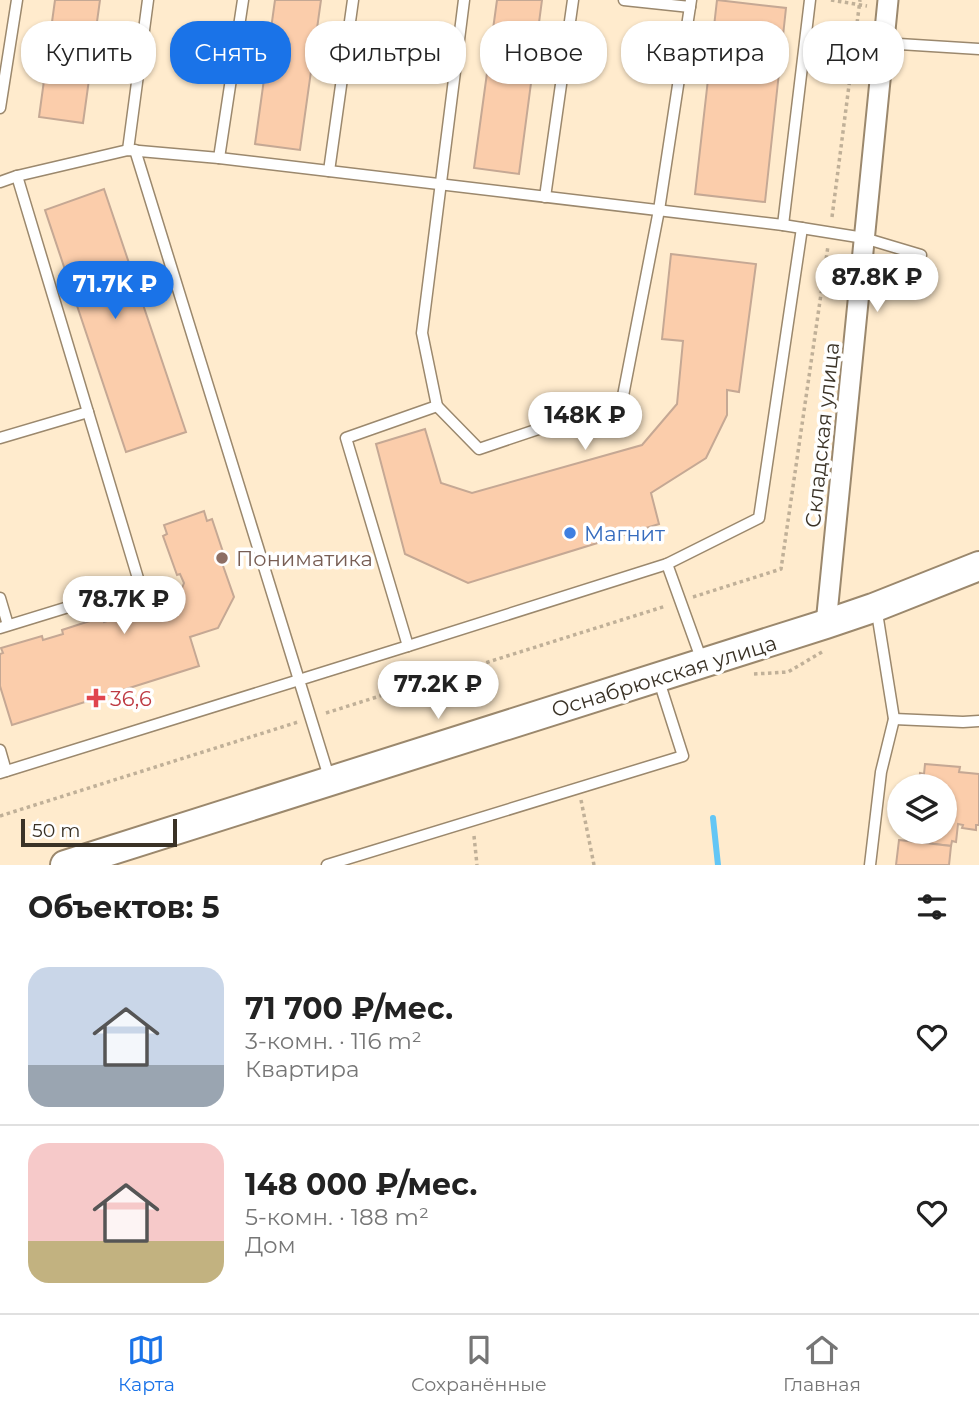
<!DOCTYPE html>
<html lang="ru">
<meta charset="utf-8">
<style>
:root{--surface:#fff;--page:#f6f6f6;--text:#222;--muted:#767676;--line:#e0e0e0;--accent:#1a73e8}
body{margin:0;font-family:Montserrat,sans-serif;background:var(--page);color:var(--text);height:100vh;display:flex;flex-direction:column;font-size:26px;white-space:nowrap}
*{box-sizing:border-box;margin:0}
p{font-size:23px;color:var(--muted)}
.icon{flex:none;width:38px;height:38px;fill:none;stroke:currentColor;stroke-width:2;stroke-linecap:round;stroke-linejoin:round}
.map{position:relative;height:865px;overflow:hidden}
.panel{display:flex;flex-direction:column;background:var(--surface);flex:1}
.panel>*{flex:none}
.top-card{position:absolute;left:21px;top:21px;width:938px;height:63px;display:flex;gap:14px}
.tools{position:absolute;left:887px;top:774px;display:grid;gap:14px}
.tools a{display:grid;place-items:center;width:70px;height:70px;border-radius:50%;background:var(--surface);box-shadow:0 2px 5px #0004;font-size:35px}
.scale{position:absolute;left:21px;bottom:18px;width:156px;box-sizing:border-box;padding-left:7px;border:4px solid #3a3226;border-top:0;font-size:19px;line-height:24px;white-space:nowrap;color:#3a3226;-webkit-text-stroke:5px #fff;paint-order:stroke}
.price{position:absolute;translate:-50% -60px;padding:0 16px;border-radius:24px;background:#fff;color:#222;font-size:23px;line-height:46px;filter:drop-shadow(0 2px 4px #0008)}
.price::after{content:'';position:absolute;left:50%;top:42px;width:21px;height:16px;margin-left:-10px;background:inherit;clip-path:polygon(0 0,100% 0,50% 100%)}
.price.selected{background:var(--accent);color:#fff}
ul{padding:0;list-style:none}
li{display:flex;align-items:center;gap:21px;height:175px;padding:0 28px}
li+li{border-top:2px solid var(--line)}
li span{display:grid;place-items:center;flex:none;width:196px;height:140px;border-radius:21px;color:#555}
li>.icon{margin-inline-start:auto}
span .icon{width:84px;height:84px;fill:#fffc;stroke-width:1}
li b{font-size:30px}
h2{display:flex;justify-content:space-between;align-items:center;height:84px;padding:0 28px;font-size:30px}
.pill{padding:0 24px;border-radius:28px;background:var(--surface);box-shadow:0 2px 5px #0004;font-size:24px;line-height:63px}
.pill.selected{background:var(--accent);color:#fff}
.menu{display:flex;justify-content:space-around;align-items:center;height:98px;border-top:2px solid var(--line);background:var(--surface);font-size:19px;color:var(--muted)}
.menu a{display:grid;justify-items:center;gap:4px}
.menu .selected{color:var(--accent)}
.map>svg:first-child{display:block}
</style>
<div class="map">
<svg width="979" height="865" viewBox="0 0 979 865">
<rect width="100%" height="100%" fill="#ffebcd"/>
<g fill="none" stroke-linecap="round" stroke-linejoin="round">
<polyline stroke="#63c6f5" stroke-width="6" points="713,818 718,865"/>
</g>
<g fill="#fbcdab" stroke="#c5a894" stroke-width="2">
<polygon points="55,0 100,0 83,123 39,117"/>
<polygon points="275,0 321,0 300,150 255,144"/>
<polygon points="497,0 542,0 519,174 474,168"/>
<polygon points="717,0 786,8 765,202 695,194"/>
<polygon points="104,189 186,432 126,452 45,210"/>
<polygon points="671,254 756,264 739,392 727,390 727,415 706,458 651,493 659,524 468,583 405,554 376,444 425,429 441,483 472,493 642,445 677,404 683,341 662,339"/>
<polygon points="204,511 207,521 212,519 225,558 221,560 234,597 218,628 190,637 199,666 12,725 0,686 0,654 3,653 1,648 42,636 43,640 63,634 62,630 102,617 104,622 126,615 125,610 165,597 166,602 178,598 184,583 180,574 177,575 163,536 167,534 164,525"/>
<polygon points="925,764 960,767 959,772 979,774 979,825 976,825 976,830 962,828 963,825 958,824 956,842 952,841 951,846 908,841 909,831 945,831 945,786 919,785 920,773 924,774"/>
<polygon points="899,840 951,846 949,865 896,865"/>
</g>
<g fill="none" stroke-linecap="round" stroke-linejoin="round">
<defs>
<g id="lane">
<polyline points="464,0 422,333 437,406 346,438 408,646 667,564 702,661"/>
<polyline points="624,0 690,7"/>
<polyline points="883,43 979,49"/>
<polyline points="0,108 17,0"/>
<polyline points="128,150 148,0"/>
<polyline points="219,158 243,0"/>
<polyline points="329,171 353,0"/>
<polyline points="0,182 17,176 128,150 219,158 783,225 864,238 921,255"/>
<polyline points="545,197 573,0"/>
<polyline points="783,225 810,0"/>
<polyline points="437,406 479,449 622,401 659,210 691,0"/>
<polyline points="0,438 88,412"/>
<polyline points="667,564 759,518 802,228"/>
<polyline points="0,598 8,625"/>
<polyline points="0,628 140,585 17,176"/>
<polyline points="894,719 963,722 979,721"/>
<polyline points="0,750 6,771"/>
<polyline points="0,773 299,680 135,150"/>
<polyline points="329,777 299,680 408,646"/>
<polyline points="327,865 683,756 659,681"/>
<polyline points="870,865 881,772 894,719 878,619 873,609"/>
</g>
<polyline id="street" points="826,624 888,0"/>
<polyline id="secondary" points="65,865 826,624 873,608 979,566"/>
</defs>
<use href="#lane" stroke="#9b886d" stroke-width="13"/>
<use href="#street" stroke="#9b886d" stroke-width="23"/>
<use href="#secondary" stroke="#9b886d" stroke-width="32"/>
<g stroke="#c0b098" stroke-width="3.5" stroke-dasharray="3.5 3.5" stroke-linecap="butt">
<polyline points="831,0 867,6"/>
<polyline points="832,217 860,0"/>
<polyline points="693,597 781,569 828,246"/>
<polyline points="754,674 788,672 822,652"/>
<polyline points="326,713 666,606"/>
<polyline points="581,800 594,865"/>
<polyline points="0,816 298,722"/>
<polyline points="474,836 477,865"/>
</g>
<use href="#lane" stroke="#fff" stroke-width="10"/>
<use href="#street" stroke="#fff" stroke-width="19"/>
<use href="#secondary" stroke="#fff" stroke-width="28"/>
</g>
<circle fill="#3f7fe0" stroke="#fff" stroke-width="2.5" cx="570" cy="533" r="7"/>
<circle fill="#8d6e63" stroke="#fff" stroke-width="2.5" cx="222" cy="558" r="7"/>
<path fill="#e0444e" stroke="#fff" stroke-width="2.5" d="M92.5 687.5h7v7h7v7h-7v7h-7v-7h-7v-7h7z"/>
<g text-anchor="middle" dominant-baseline="central" stroke-width="7" stroke-linejoin="round" paint-order="stroke">
<g font-size="21" fill="#3a3226" stroke="#fff">
<text transform="translate(822 435) rotate(-84)">Складская улица</text>
<text transform="translate(664 676) rotate(-17)">Оснабрюкская улица</text>
</g>
<g font-size="21" fill="#366cbe" stroke="#fff" text-anchor="start">
<text x="584" y="533">Магнит</text>
</g>
<g font-size="21" fill="#785e54" stroke="#fff" text-anchor="start">
<text x="236" y="558">Пониматика</text>
</g>
<g font-size="21" fill="#be3a42" stroke="#fff" text-anchor="start">
<text x="110" y="698">36,6</text>
</g>
</g>
</svg>
<div class="tools">
<a><svg class="icon" aria-label="layers" viewBox="0 0 24 24"><path d="M12 4l9 5-9 5-9-5zM3 14l9 5 9-5"/></svg></a>
</div>
<div class="scale">50 m</div>
<b class="price" style="left:877px;top:314px">87.8K ₽</b>
<b class="price selected" style="left:115px;top:321px">71.7K ₽</b>
<b class="price" style="left:585px;top:452px">148K ₽</b>
<b class="price" style="left:124px;top:636px">78.7K ₽</b>
<b class="price" style="left:438px;top:721px">77.2K ₽</b>
<div class="top-card">
<a class="pill">Купить</a>
<a class="pill selected">Снять</a>
<a class="pill">Фильтры</a>
<a class="pill">Новое</a>
<a class="pill">Квартира</a>
<a class="pill">Дом</a>
</div>
</div>
<section class="panel">
<h2>Объектов: 5<svg class="icon" aria-label="filters" viewBox="0 0 24 24"><path d="M4 7h16M4 17h16"/><circle cx="9" cy="7" r="2"/><circle cx="15" cy="17" r="2"/></svg></h2>
<ul>
<li><span style="background:linear-gradient(#c9d6e8 70%,#9aa5b1 0)"><svg class="icon" aria-label="home" viewBox="0 0 24 24"><path d="M3 11l9-7 9 7M6 9v11h12V9"/></svg></span><div><b>71 700 ₽/мес.</b><p>3-комн. · 116 m²</p><p>Квартира</p></div><svg class="icon" aria-label="heart" viewBox="0 0 24 24"><path d="M12 20l-8-8c-3-5 5-10 8-4 3-6 11-1 8 4z"/></svg></li>
<li><span style="background:linear-gradient(#f6c9c9 70%,#c2b280 0)"><svg class="icon" aria-label="home" viewBox="0 0 24 24"><path d="M3 11l9-7 9 7M6 9v11h12V9"/></svg></span><div><b>148 000 ₽/мес.</b><p>5-комн. · 188 m²</p><p>Дом</p></div><svg class="icon" aria-label="heart" viewBox="0 0 24 24"><path d="M12 20l-8-8c-3-5 5-10 8-4 3-6 11-1 8 4z"/></svg></li>
</ul>
</section>
<nav class="menu">
<a class="selected"><svg class="icon" aria-label="map" viewBox="0 0 24 24"><path d="M3 6l6-2 6 2 6-2v14l-6 2-6-2-6 2zM9 4v14M15 6v14"/></svg>Карта</a>
<a><svg class="icon" aria-label="saved" viewBox="0 0 24 24"><path d="M7 4h10v16l-5-4-5 4z"/></svg>Сохранённые</a>
<a><svg class="icon" aria-label="home" viewBox="0 0 24 24"><path d="M3 11l9-7 9 7M6 9v11h12V9"/></svg>Главная</a>
</nav>
